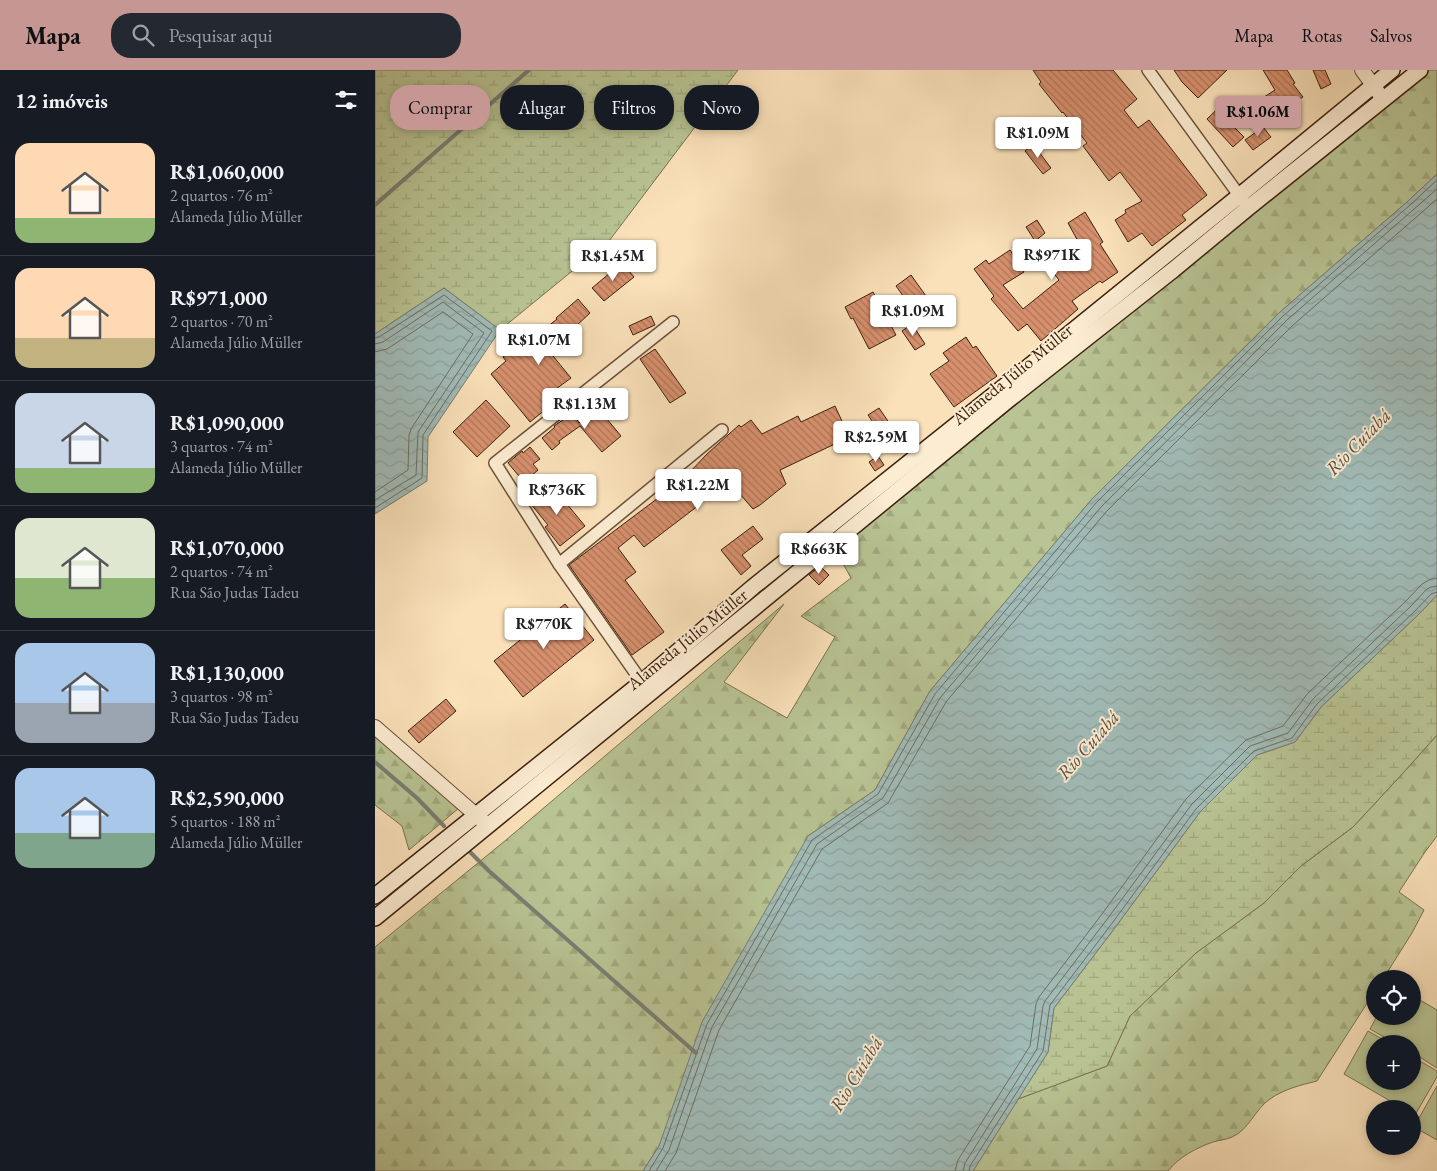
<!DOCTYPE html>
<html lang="pt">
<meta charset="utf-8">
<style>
:root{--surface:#171b24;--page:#242831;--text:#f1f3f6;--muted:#9ea1a6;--line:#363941;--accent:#c59692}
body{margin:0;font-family:"EB Garamond",serif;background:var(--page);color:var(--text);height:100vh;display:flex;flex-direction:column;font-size:19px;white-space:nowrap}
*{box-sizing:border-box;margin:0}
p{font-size:16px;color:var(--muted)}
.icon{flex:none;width:28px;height:28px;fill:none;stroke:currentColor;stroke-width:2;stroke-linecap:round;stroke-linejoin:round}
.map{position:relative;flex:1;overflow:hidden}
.details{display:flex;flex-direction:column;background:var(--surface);width:375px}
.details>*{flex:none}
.top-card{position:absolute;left:15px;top:15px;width:475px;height:45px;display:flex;gap:10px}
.controls{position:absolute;left:991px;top:900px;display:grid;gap:10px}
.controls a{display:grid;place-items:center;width:55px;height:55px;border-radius:50%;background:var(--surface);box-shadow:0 2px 8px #0003;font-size:25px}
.price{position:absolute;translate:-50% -42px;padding:0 11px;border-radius:5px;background:#fff;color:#222;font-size:16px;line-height:32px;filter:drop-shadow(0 1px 2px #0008)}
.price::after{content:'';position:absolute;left:50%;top:30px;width:15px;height:11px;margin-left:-8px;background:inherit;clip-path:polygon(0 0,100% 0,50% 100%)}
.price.active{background:var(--accent);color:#111}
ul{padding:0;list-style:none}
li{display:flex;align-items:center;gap:15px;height:125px;padding:0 15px}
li+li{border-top:1px solid var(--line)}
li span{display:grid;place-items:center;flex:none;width:140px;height:100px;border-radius:15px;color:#555}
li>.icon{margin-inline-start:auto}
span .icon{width:60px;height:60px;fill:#fffc;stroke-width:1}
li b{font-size:21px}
h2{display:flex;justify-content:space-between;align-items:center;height:60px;padding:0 15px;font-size:21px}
.pill{padding:0 18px;border-radius:20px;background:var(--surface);box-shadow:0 2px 8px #0003;font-size:18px;line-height:45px}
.pill.active{background:var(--accent);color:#111}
header{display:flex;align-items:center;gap:30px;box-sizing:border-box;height:70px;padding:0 25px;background:var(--accent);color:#111}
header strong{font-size:24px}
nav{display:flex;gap:28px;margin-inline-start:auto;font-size:18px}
.search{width:350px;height:45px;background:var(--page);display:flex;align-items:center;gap:12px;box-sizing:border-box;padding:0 18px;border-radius:20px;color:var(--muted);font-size:19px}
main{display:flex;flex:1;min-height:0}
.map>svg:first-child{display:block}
</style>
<header>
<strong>Mapa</strong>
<div class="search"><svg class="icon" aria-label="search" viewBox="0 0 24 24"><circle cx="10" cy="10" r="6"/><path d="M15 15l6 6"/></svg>Pesquisar aqui</div>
<nav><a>Mapa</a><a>Rotas</a><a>Salvos</a></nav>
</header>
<main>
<section class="details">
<h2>12 imóveis<svg class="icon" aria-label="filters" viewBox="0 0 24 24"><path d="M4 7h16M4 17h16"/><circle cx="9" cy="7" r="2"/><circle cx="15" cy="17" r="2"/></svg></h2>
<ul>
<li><span style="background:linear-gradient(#ffd9b3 75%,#8fb573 0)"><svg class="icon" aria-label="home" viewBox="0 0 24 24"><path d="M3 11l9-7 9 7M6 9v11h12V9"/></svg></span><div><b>R$1,060,000</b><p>2 quartos · 76 m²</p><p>Alameda Júlio Müller</p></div></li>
<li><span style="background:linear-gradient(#ffd9b3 70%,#c2b280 0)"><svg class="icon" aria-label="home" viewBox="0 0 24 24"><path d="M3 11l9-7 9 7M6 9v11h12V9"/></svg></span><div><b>R$971,000</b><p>2 quartos · 70 m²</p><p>Alameda Júlio Müller</p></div></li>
<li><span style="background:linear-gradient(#c9d6e8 75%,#8fb573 0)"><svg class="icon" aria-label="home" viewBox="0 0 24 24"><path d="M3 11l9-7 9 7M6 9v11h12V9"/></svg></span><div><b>R$1,090,000</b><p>3 quartos · 74 m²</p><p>Alameda Júlio Müller</p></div></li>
<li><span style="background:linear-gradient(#dfe7d0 60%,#8fb573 0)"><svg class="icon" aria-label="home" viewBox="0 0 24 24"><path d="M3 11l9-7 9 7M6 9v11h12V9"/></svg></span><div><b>R$1,070,000</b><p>2 quartos · 74 m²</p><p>Rua São Judas Tadeu</p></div></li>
<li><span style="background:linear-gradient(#a9c7e8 60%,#9aa5b1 0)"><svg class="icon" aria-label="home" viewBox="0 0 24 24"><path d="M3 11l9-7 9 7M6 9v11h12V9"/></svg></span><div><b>R$1,130,000</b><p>3 quartos · 98 m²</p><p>Rua São Judas Tadeu</p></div></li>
<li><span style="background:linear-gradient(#a9c7e8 65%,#7fa58c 0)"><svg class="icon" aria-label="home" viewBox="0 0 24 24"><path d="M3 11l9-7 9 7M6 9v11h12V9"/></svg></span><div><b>R$2,590,000</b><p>5 quartos · 188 m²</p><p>Alameda Júlio Müller</p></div></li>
</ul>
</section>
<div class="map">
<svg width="1062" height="1101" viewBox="0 0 1062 1101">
<defs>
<pattern id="forest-firs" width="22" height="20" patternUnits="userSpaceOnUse" patternTransform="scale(1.25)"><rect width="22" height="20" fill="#b9c494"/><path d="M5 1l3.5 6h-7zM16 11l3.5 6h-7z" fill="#a0a87e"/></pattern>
<pattern id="wetland-marsh" width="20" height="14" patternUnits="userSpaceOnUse" patternTransform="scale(1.25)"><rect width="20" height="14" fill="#b9c494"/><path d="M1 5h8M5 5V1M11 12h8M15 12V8" fill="none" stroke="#a0a87e"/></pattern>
<pattern id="water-waves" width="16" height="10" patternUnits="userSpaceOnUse" patternTransform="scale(1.25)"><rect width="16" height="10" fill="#a1bcb8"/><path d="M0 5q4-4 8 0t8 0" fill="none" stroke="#8ca19d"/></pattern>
<pattern id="building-back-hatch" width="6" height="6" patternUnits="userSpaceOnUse" patternTransform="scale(1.25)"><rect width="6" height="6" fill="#d7906d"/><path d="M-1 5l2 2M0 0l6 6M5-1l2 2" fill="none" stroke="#b07558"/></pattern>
</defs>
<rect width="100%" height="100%" fill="#fae1ba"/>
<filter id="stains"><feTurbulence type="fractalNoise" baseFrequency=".004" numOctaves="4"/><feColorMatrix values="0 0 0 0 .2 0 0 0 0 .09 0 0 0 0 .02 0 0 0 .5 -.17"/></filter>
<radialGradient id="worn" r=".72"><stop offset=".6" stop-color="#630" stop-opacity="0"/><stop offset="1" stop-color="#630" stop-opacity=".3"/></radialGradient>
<g fill="url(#forest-firs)" stroke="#7b7251">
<polygon points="1053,0 1062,0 1062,104 1032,132 905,242 717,429 555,621 500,720 433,766 284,1076 268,1101 0,1101 0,877 131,770 409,534 349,612 412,648 460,567 426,546 476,508 461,481"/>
<path d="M1062 665V766L1050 782 1024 822 1049 840 1037 863 1008 909H1000V921L942 1011C926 1015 909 1019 895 1029 880 1039 874 1060 857 1067 851 1070 844 1070 838 1072 821 1078 804 1087 793 1101H598L643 1029 732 996 755 946 821 883 889 833 926 796 978 757 1029 702Z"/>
<polygon points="0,667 84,738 34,780 27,756 0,735"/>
</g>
<g fill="url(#wetland-marsh)" stroke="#7b7251">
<polygon points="0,0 363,0 234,171 125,260 69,218 0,264"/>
<polygon points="1062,525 1062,665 1029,702 978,757 926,796 889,833 821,883 755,946 732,996 643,1029 673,982 679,938 742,855 825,742 882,685 920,672 946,637 1044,544"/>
</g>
<g fill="#b9c494" stroke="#7b7251">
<polygon points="1038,926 1062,940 1062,998 1038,983 1038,974 1021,974 995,959 1002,946 1038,946"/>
<polygon points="993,961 1016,974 1000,974 1000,1011 1038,1011 1038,987 1062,1001 1062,1007 1040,1045 1038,1044 1038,1039 1029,1039 969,1004"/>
<polygon points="1062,1016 1062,1070 1039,1057"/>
</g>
<g fill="url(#water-waves)" stroke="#797e74">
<polygon points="1062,104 1062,525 1044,544 946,637 920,672 882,685 825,742 742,855 679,938 673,982 598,1101 268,1101 284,1076 327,952 433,766 500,720 555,621 717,429 905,242 1032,132"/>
<polygon points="69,218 125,260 53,367 52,411 0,444 0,264"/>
</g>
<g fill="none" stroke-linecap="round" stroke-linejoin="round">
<g stroke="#6f6e63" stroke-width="1">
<polyline points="0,268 4,267 69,225 117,261 48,365 47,408 0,438"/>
<polyline points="0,274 8,272 68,232 109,263 43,362 41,405 0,430"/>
<polyline points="0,282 12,279 68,242 98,264 36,359 34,366 33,400 0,422"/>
<polyline points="274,1101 288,1078 332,954 437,770 503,724 560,624 721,433 908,246 1035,135 1062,110"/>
<polyline points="281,1101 294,1080 337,957 442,774 508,728 565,628 726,437 912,250 1062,119"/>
<polyline points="290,1101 301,1083 344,960 447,779 513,733 571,632 731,442 917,256 1062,129"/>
<polyline points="580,1101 583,1090 655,976 661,934 664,927 727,844 811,729 871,670 908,656 933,623 1031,531 1047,514 1054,510 1062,508"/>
<polyline points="588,1101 590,1093 662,979 668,936 670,931 733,848 817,734 875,676 913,663 938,629 1036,536 1052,519 1056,517 1062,516"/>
<polyline points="594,1101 595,1096 668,981 675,935 738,852 821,739 879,681 917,668 942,634 1041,540 1056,524 1062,522"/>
</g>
<g stroke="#797e74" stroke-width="4">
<polyline points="0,135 154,0"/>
<polyline points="0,692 42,728 69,756"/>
<polyline points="95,782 114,801 321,983"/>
</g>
</g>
<g fill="url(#building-back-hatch)" stroke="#3d200e">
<polygon points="658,0 738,0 762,29 749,40 763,58 774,50 832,125 807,145 811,150 777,176 767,163 753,172 740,150 751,143 750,140 767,131 745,102 734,111 708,76 712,73 688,42 687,43 664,14 666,12"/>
<polygon points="799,0 852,0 823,28 807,12"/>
<polygon points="888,0 912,0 920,13 918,14 928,27 896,51 883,31 900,20"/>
<polygon points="938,0 950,0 956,14 946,19"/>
<polygon points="853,29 867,45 857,55 869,67 858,77 832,49"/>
<polygon points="888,57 896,67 878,80 870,70"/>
<polygon points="658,74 676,98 668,104 650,81"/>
<polygon points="710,142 728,172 725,174 743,202 727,213 725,211 697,231 703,239 666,271 652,254 643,261 616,229 619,226 599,199 611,190 614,194 635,180 649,202 628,215 648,239 684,210 674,197 676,196 670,188 683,178 688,186 704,173 693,153"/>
<polygon points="662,150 670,163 660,171 651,157"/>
<polygon points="247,193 259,207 229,231 217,218"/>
<polygon points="536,205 561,240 546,251 521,216"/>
<polygon points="498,222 521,265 494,279 478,248 476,249 470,237"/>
<polygon points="203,229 215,243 200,257 207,265 199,272 188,260 169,275 196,308 181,319 187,326 155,352 116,304 131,291 128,287 147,272 150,275 182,249 181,248"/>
<polygon points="276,246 280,255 258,265 254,256"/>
<polygon points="537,254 550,274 540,280 527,261"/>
<polygon points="591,267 598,278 601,276 622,306 579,337 555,304 574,291 568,283"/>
<polygon points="280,279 311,323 295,333 265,289"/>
<polygon points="111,330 135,356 102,387 78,362"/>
<polygon points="460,336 472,362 462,367 464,372 405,400 411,414 385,435 378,439 343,399 320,422 328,432 269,477 259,465 243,478 261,502 250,510 289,562 257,585 194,495 315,404 314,403 332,384 364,355 366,357 376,350 387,364 423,346 426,352"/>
<polygon points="222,337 246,366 227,382 205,356 184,371 185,373 177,380 167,368 180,357 179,356 198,343 204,353"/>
<polygon points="504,338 530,376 519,383 493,345"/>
<polygon points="155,377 165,389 158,394 163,400 149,412 133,393 147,381 148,383"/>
<polygon points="503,386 509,395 500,401 494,392"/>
<polygon points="177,416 210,456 185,476 170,457 173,455 155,433"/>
<polygon points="378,456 388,469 367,485 376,496 366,505 346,480"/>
<polygon points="445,496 454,505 444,515 434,505"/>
<polygon points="190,534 219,570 148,627 119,591"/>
<polygon points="71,629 81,641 44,673 33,661"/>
</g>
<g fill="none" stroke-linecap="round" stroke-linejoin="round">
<defs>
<g id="minor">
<polyline points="773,0 869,132"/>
<polyline points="184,494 347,360"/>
<polyline points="271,618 184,494 120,393 298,252"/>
</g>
<g id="tertiary">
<polyline points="987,0 1008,29"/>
<polyline points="0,657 109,752"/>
</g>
<g id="secondary">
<polyline points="0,826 267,612 378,517 626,319 864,126 1017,0"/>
<polyline points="0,848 632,331 798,200 873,138 1045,0"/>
</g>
</defs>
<use href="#minor" stroke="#6c5039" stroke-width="14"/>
<use href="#tertiary" stroke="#6c5039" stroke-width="16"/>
<use href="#secondary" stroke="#3d200e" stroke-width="18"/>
<use href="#minor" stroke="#fcecd2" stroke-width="11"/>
<use href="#tertiary" stroke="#fcecd2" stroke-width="14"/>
<use href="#secondary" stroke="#fcecd2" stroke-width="15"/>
</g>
<g text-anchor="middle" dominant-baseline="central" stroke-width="4" stroke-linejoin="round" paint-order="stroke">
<g font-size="18" fill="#3d200e" stroke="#fcecd2">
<text transform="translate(637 304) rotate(-39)">Alameda Júlio Müller</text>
<text transform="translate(312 569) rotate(-39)">Alameda Júlio Müller</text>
</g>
<g font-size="19" font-style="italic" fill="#5b4f41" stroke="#fcecd2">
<text transform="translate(983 372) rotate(-46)">Rio Cuiabá</text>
<text transform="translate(713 675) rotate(-49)">Rio Cuiabá</text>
<text transform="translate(481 1004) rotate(-59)">Rio Cuiabá</text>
</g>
</g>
<rect width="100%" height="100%" filter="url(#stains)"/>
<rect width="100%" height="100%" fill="url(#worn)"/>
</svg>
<div class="controls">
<a><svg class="icon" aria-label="locate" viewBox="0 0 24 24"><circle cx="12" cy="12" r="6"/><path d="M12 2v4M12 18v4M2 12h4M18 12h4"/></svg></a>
<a>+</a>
<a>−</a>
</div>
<b class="price active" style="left:883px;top:68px">R$1.06M</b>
<b class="price" style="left:663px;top:89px">R$1.09M</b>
<b class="price" style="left:677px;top:211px">R$971K</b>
<b class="price" style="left:238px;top:212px">R$1.45M</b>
<b class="price" style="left:538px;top:267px">R$1.09M</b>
<b class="price" style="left:164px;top:296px">R$1.07M</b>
<b class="price" style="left:210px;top:360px">R$1.13M</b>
<b class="price" style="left:501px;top:393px">R$2.59M</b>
<b class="price" style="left:323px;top:441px">R$1.22M</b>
<b class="price" style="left:182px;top:446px">R$736K</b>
<b class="price" style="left:444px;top:505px">R$663K</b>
<b class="price" style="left:169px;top:580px">R$770K</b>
<div class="top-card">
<a class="pill active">Comprar</a>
<a class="pill">Alugar</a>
<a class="pill">Filtros</a>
<a class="pill">Novo</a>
</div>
</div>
</main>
